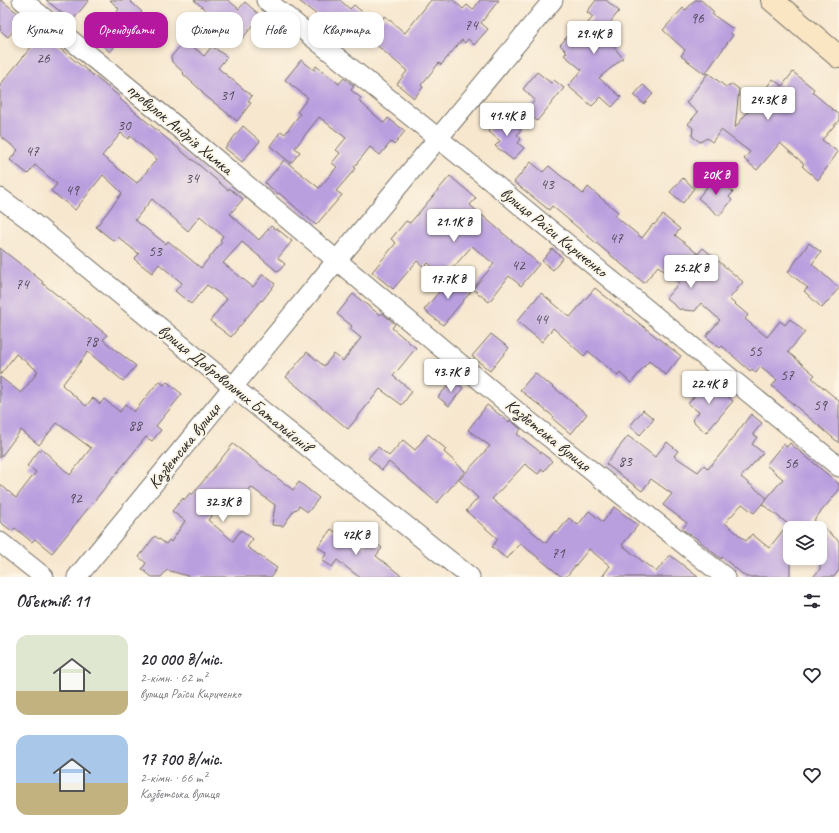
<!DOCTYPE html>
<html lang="uk">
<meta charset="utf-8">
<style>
:root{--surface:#fff;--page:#f2f2f3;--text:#2b2b33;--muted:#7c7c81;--accent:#b5179e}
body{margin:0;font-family:Caveat,sans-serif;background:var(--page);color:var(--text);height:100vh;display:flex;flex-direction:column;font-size:15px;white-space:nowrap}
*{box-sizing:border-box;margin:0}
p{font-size:13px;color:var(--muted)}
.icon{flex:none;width:22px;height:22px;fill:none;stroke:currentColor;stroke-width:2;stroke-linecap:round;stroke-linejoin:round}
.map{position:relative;height:577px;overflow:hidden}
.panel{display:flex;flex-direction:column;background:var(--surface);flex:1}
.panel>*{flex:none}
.top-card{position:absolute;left:12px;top:12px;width:400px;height:36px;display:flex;gap:8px}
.controls{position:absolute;left:783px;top:521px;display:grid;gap:8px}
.controls a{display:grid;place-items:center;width:44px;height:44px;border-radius:8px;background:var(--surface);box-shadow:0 2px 6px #0003;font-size:20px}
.price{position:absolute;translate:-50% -34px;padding:0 9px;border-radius:4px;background:#fff;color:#222;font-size:13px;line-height:26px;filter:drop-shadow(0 1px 2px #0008)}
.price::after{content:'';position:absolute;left:50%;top:24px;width:12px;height:9px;margin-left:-6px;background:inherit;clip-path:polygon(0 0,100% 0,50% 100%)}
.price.on{background:var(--accent);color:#fff}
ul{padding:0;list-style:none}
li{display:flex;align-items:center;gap:12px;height:100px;padding:0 16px}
li span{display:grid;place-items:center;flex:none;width:112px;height:80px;border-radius:12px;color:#555}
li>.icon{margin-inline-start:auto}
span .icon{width:48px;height:48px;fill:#fffc;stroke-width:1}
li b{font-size:17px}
h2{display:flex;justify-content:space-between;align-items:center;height:48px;padding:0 16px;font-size:17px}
.pill{padding:0 14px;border-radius:12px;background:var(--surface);box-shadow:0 2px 6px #0003;font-size:14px;line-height:36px}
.pill.on{background:var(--accent);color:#fff}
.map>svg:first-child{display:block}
</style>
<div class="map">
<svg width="839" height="577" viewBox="0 0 839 577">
<rect width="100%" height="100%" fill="#fcf5e5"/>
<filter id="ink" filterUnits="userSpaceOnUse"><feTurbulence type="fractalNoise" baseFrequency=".025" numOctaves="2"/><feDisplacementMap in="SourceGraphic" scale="8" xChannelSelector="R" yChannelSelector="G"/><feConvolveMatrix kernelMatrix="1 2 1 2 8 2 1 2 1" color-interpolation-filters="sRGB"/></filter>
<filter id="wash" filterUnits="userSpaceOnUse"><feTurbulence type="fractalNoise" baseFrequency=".012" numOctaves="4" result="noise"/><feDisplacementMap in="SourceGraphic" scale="16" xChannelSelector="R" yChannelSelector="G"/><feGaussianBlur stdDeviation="0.9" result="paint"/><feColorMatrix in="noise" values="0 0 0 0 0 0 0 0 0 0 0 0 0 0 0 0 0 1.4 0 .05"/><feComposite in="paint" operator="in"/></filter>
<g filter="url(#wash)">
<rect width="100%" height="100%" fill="#f7e7cf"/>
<g id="blocks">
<g fill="#ba9fdf" fill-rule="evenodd">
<polygon points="0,0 1,0 24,18 8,37 0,30"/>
<polygon points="46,0 89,0 72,21"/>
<polygon points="110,0 129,0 142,12 110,52 95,39 119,9"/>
<polygon points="194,0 228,0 239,9 245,2 261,16 241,40"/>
<polygon points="298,0 340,0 350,9 354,5 378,25 385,16 405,33 431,0 453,0 463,9 467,5 473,10 480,0 499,0 481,23 488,29 474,45 468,39 465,43 462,40 441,65 439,63 421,85 423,87 414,98 397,84 407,71 359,30 350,41"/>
<polygon points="596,0 606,0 619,11 602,33 623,58 599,78 621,97 612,107 601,97 592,106 568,86 582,70 564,55 567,52 560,45 572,31 577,36 593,17 587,12"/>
<polygon points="695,0 701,0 714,12 712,14 733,29 730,33 733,35 705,74 681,56 685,50 663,30 683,8 686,10"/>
<path d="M42 34 120 97V99L192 160V159L228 190 229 188 243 199 230 214 259 240 271 226 275 229 276 228 292 241 278 258 285 264 278 272 242 242 223 263 253 287 263 274 275 284 262 301 261 300 231 337 210 321 227 299 207 285 191 304 175 291 182 283 159 264 152 273 134 259 139 254 118 237 114 241 96 227 122 193 114 185 103 175 75 210 51 191 57 184 35 165 28 174 10 160 18 150 0 136V85ZM121 133 128 139 130 136 157 159 137 183 102 156ZM152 199 188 231 200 216 223 236 220 240 222 242 201 268 168 241 166 244 135 220Z"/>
<polygon points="185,40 204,56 212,46 227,57 218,68 252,96 248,101 251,103 237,121 202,93 203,92 183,74 184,73 172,62 171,57"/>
<polygon points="301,60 314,70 316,66 339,84 344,78 354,86 351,90 361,98 359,101 384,123 388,118 405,131 394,145 391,142 380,155 370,147 354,167 356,168 336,191 342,195 316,225 279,193 278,194 265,183 284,160 319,188 337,167 332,163 340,153 336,150 346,138 319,117 295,148 300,152 291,163 270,146 281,131 285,134 300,114 297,112 308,98 285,80"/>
<polygon points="537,72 551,83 554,80 564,88 537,121 526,111 535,100 523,89"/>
<polygon points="793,72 814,89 812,92 839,115 839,120 822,140 838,152 818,180 802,166 804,164 780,143 757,170 744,159 750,152 721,130 712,142 707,138 700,142 692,136 693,128 688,124 698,112 686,103 708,73 726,87 732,84 739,89 735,128 773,79 782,86"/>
<polygon points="643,85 653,94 644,104 634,95"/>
<polygon points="502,114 521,130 517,135 521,139 518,143 524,148 513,160 495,146 500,141 488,131"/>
<polygon points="243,126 260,141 242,162 225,148"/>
<polygon points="531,162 543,172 549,166 583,194 588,187 618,212 615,216 642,238 653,224 654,225 663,215 680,229 675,235 698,254 703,248 743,282 729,299 748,315 745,319 767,337 780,321 785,325 790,319 805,332 788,352 815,375 812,378 839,401 839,443 772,386 777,380 760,367 756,373 752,369 750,371 722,346 720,348 706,336 720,320 701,303 695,311 684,310 682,308 680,310 666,298 679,283 658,266 644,283 552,206 549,210 514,182"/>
<polygon points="450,176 476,198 470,205 539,264 521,286 509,276 489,302 473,289 494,264 472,246 445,277 428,263 424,267 417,261 393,289 372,272 396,243 391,239 406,221 410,223"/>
<polygon points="715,177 733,192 729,197 732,200 719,216 698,198"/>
<polygon points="683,178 694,188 683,203 670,192"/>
<polygon points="809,243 821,252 812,264 839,288 822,308 804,291 808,288 788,272"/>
<polygon points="0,248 43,282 42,283 107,335 103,340 136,366 123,381 88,352 62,385 86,406 93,398 100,404 104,399 120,412 125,404 134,412 159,381 164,385 167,382 182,394 156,426 161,430 152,441 146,437 52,553 35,539 32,542 15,528 12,531 0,522 0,484 16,498 36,472 27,466 41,448 70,475 91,448 57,423 39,445 21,430 0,458 0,377 21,393 37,373 36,373 38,371 16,354 0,375"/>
<polygon points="552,249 563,258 553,270 542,261"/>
<polygon points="454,274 473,289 443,325 424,310"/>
<polygon points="595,288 659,339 681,356 666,375 649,361 631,383 620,373 618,376 588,351 584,356 553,328 542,342 517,321 541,293 570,317"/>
<polygon points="353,294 380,315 382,313 395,324 392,328 416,348 393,376 412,391 402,405 380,389 348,429 286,377 307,352 324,366 334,354 343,361 361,338 350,329 352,326 337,314"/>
<polygon points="491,334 509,348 490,371 472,356"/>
<polygon points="535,373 546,383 547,382 587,414 571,434 553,419 554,417 520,390"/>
<polygon points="708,379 733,401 706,433 692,420 699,412 688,404"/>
<polygon points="453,380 463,388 449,406 438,397"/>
<polygon points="487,405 509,422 510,420 521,429 517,434 552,461 544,471 542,469 538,474 525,464 492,499 515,518 516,518 546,543 555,531 557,533 569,518 578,525 589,511 603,522 614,507 638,525 622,545 656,572 670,555 698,577 602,577 610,566 589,549 566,577 562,577 520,543 507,559 492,547 498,539 466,511 478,498 459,480 490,446 468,430"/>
<polygon points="643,410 654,419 640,435 630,426"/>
<polygon points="751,414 762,423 753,434 757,437 752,444 763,453 741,477 767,498 754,513 742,504 725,523 746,541 752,534 769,548 788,524 762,504 783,479 766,465 783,444 787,447 790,443 839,484 839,490 814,520 839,541 839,570 834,577 813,577 820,569 820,528 792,528 790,526 790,577 746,577 722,557 721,559 696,538 682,529 687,523 663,505 672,494 651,479 642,491 606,464 628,436 655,457 667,442 678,451 674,456 698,472 704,465 708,469 724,450"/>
<polygon points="428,434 446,449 444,452 465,471 437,503 389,462 382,470 368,458 378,447 389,456 403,440 415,450"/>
<polygon points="233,444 293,490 299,482 319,498 308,512 299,506 296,510 295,509 283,526 272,525 275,505 251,487 238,504 227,496 208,520 233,541 241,530 253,539 247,547 277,568 271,577 191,577 167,570 161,577 152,577 142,569 146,563 139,557 155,536 166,544 169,540 171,542 185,521 172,511 183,498 184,500 190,493 192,495"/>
<polygon points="331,529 346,539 349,535 364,547 370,538 382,548 376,556 403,577 359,577 337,560 332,567 322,560 327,553 318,547"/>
</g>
</g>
</g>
<g filter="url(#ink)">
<use href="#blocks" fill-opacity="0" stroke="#726d64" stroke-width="1"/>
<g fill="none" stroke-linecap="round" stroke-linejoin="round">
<defs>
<g id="minor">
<polyline points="22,0 181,130 525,418 725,577"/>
<polyline points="266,0 459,155 839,467"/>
<polyline points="0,198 27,218 213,371 470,577"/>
<polyline points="0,542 44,577"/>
<polyline points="77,577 337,260 553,0"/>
</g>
<polyline id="secondary" points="772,0 839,57"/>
</defs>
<use href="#minor" stroke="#726d64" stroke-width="21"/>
<use href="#secondary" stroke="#726d64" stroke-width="24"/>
<use href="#minor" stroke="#fff" stroke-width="19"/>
<use href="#secondary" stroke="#fbe6c4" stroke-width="22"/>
</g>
</g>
<g text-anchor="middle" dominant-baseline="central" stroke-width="3.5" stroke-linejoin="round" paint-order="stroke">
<g font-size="15" fill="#4f4858">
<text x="697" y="18">96</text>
<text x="471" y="25">74</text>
<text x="43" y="58">26</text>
<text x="227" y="95">31</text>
<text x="124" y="125">30</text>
<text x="32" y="151">47</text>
<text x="192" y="178">34</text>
<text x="547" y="184">43</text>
<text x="72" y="190">49</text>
<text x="616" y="238">47</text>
<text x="155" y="251">53</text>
<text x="518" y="265">42</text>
<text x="22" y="284">74</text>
<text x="541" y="319">44</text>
<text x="91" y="341">78</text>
<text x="755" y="351">55</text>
<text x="787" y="375">57</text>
<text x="820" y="405">59</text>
<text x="135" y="425">88</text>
<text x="625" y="461">83</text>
<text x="791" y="463">56</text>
<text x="75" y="498">92</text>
<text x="558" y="553">71</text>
</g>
<g font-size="17" fill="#2b2b2b" stroke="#fcf5e5">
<text transform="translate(180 129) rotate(40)">провулок Андрія Химка</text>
<text transform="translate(554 232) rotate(39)">вулиця Раїси Кириченко</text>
<text transform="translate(235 388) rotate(39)">вулиця Добровольчих Батальйонів</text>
<text transform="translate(548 435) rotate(39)">Казбетська вулиця</text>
<text transform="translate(184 446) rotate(-51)">Казбетська вулиця</text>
</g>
</g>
</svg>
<div class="controls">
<a><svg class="icon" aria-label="layers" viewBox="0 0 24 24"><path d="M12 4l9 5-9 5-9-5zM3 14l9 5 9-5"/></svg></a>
</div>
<b class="price" style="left:594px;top:55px">29.4K ₴</b>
<b class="price" style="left:768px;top:121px">24.3K ₴</b>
<b class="price" style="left:507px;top:137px">41.4K ₴</b>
<b class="price on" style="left:716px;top:196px">20K ₴</b>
<b class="price" style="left:454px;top:243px">21.1K ₴</b>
<b class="price" style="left:691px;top:289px">25.2K ₴</b>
<b class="price" style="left:448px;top:300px">17.7K ₴</b>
<b class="price" style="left:451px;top:393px">43.7K ₴</b>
<b class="price" style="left:709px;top:405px">22.4K ₴</b>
<b class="price" style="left:223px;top:523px">32.3K ₴</b>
<b class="price" style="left:356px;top:556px">42K ₴</b>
<div class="top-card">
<a class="pill">Купити</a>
<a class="pill on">Орендувати</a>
<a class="pill">Фільтри</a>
<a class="pill">Нове</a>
<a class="pill">Квартира</a>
</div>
</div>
<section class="panel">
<h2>Об’єктів: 11<svg class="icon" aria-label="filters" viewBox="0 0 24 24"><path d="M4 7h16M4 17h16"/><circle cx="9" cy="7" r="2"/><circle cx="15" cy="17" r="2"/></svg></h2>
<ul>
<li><span style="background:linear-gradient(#dfe7d0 70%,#c2b280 0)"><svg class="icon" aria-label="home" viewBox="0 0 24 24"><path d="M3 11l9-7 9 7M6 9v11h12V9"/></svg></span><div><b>20 000 ₴/міс.</b><p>2-кімн. · 62 m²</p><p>вулиця Раїси Кириченко</p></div><svg class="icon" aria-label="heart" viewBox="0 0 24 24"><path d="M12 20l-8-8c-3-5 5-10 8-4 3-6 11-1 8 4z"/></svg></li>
<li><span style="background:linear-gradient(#a9c7e8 60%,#c2b280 0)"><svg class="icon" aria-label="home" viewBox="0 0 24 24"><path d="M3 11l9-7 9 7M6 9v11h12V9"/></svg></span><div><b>17 700 ₴/міс.</b><p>2-кімн. · 66 m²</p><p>Казбетська вулиця</p></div><svg class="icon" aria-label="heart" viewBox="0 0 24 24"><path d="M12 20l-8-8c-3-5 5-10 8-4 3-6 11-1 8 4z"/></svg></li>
</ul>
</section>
